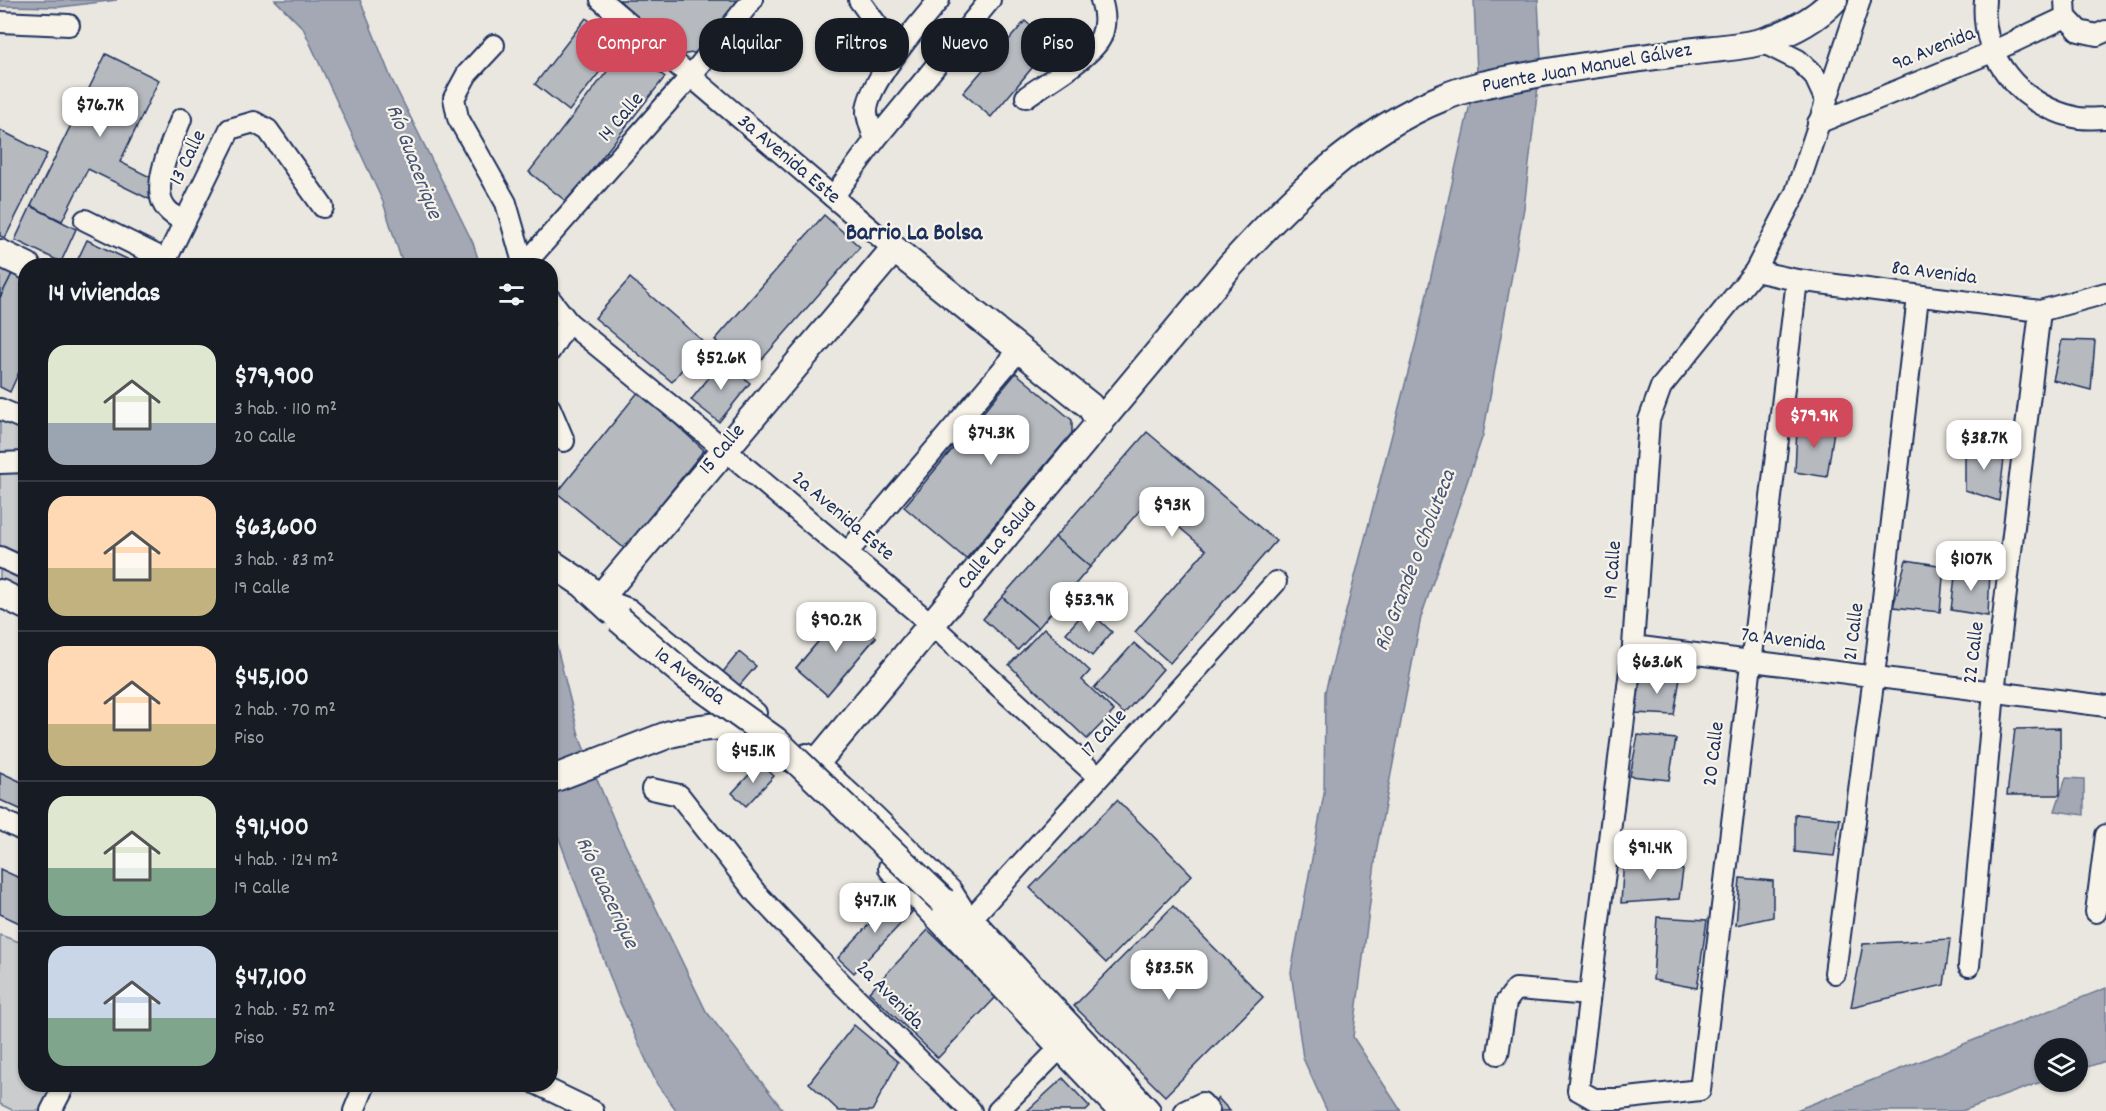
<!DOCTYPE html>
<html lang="es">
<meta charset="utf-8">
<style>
:root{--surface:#171b24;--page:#242831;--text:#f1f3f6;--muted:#9ea1a6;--line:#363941;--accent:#d1495b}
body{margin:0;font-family:Dekko,sans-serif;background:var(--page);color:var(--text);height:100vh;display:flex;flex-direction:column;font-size:22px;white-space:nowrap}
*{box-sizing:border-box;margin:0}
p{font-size:20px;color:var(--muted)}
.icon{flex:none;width:33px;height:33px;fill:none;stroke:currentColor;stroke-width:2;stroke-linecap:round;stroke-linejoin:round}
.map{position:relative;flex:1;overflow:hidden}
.drawer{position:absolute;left:18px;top:258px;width:540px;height:834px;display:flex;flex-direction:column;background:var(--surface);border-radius:24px;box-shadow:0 2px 4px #0004}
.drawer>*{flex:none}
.top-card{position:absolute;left:576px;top:18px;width:570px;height:54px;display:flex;gap:12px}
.buttons{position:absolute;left:2034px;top:1038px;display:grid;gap:12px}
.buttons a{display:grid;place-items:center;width:54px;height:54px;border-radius:50%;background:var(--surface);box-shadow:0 2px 4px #0004;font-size:30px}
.price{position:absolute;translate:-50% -51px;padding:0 14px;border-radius:12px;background:#fff;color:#222;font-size:20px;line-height:39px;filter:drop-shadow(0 2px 3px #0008)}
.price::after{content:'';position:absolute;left:50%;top:36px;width:18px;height:14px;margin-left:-9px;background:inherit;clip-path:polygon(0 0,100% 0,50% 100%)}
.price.active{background:var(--accent);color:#fff}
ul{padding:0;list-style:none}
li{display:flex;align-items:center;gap:18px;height:150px;padding:0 30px}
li+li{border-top:2px solid var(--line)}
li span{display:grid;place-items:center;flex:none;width:168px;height:120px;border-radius:18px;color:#555}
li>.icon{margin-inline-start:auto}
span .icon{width:72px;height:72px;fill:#fffc;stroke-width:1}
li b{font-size:26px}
h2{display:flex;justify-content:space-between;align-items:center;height:72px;padding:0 30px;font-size:26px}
.chip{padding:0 21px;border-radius:24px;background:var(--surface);box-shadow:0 2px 4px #0004;font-size:21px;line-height:54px}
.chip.active{background:var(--accent);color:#fff}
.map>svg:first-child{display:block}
</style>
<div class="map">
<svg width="2106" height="1111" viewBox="0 0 2106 1111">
<rect width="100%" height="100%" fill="#eae7e0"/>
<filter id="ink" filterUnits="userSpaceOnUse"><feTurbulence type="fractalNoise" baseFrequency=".0167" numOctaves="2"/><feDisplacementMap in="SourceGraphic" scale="12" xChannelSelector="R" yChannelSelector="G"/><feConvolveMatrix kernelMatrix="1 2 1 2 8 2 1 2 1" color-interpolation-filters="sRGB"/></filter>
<g filter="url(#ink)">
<g fill="#cbcccd" stroke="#737e96" stroke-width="1.5">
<polygon points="0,420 25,431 25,602 0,593"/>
<polygon points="0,935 25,944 26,1084 53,1085 43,1111 14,1111 0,1104"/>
</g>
<g fill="#a3a8b4" stroke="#6d7892" stroke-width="1.5">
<polygon points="0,0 117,0 60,7 0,6"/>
<polygon points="275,0 360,0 391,78 473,243 480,265 403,265 383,202 303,28"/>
<polygon points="1474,0 1538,0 1541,60 1524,208 1483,435 1421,617 1377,847 1353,1037 1401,1111 1327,1111 1303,1058 1291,972 1324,794 1325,692 1416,342 1477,73"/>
<polygon points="550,620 580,739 619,832 706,1011 784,1111 677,1111 657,1084 618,998 551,817"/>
<polygon points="2066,778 2084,779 2084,815 2055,811"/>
<polygon points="2106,988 2106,1061 2078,1070 2078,1048 2044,1048 2044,1081 1962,1111 1794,1111"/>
</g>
<g fill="#b6babf" stroke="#1b2f5e" stroke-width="1.5">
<polygon points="619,0 740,0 699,52 680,55"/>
<polygon points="586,18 621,45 569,111 535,84"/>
<polygon points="1025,21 1052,44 991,117 963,93"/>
<polygon points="626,47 665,77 567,202 529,172"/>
<polygon points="106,54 159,80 120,162 160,182 151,200 88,169 62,221 31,206"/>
<polygon points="0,130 47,154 5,238 0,236"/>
<polygon points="31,206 76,229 61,262 15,240"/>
<polygon points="824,215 860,247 751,372 715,340"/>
<polygon points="87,240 129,260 127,266 85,266 77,261"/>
<polygon points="0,268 12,274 0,298"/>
<polygon points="12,274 26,280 26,373 20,370 10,392 0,387 0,298"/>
<polygon points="630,278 704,342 672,382 595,318"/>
<polygon points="2062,340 2095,341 2091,390 2053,380"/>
<polygon points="723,360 750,383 719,422 691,400"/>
<polygon points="1016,373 1072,420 1072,433 966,559 904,507"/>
<polygon points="639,391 704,450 625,549 557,493"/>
<polygon points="1835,424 1827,477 1795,472 1797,427"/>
<polygon points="1147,432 1276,541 1170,663 1135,632 1206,550 1148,501 1090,567 1055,537"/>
<polygon points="1965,445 2005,450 1999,501 1965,490"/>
<polygon points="1055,537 1090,567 1038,628 1002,597"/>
<polygon points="1906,560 1944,566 1940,612 1893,607"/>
<polygon points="1956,568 1990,571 1988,616 1951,610"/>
<polygon points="1002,597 1038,628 1018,650 983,619"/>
<polygon points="1087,609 1112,632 1092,656 1066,633"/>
<polygon points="844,611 876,637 827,695 796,668"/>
<polygon points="844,611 876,637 827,695 796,668"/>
<polygon points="1044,628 1090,671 1082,680 1114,711 1087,739 1009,665"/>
<polygon points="1134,643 1163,669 1124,714 1094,688"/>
<polygon points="739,652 756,666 739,686 723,672"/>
<polygon points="1639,675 1680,678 1674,715 1634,713"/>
<polygon points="2060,728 2060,795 2007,795 2015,729"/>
<polygon points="1638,735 1676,739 1669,780 1630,776"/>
<polygon points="760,763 774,776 746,806 732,793"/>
<polygon points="0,772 26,784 26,807 24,811 0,800"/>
<polygon points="1117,800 1192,875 1106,963 1030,888"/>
<polygon points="1795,814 1840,819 1834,856 1795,852"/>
<polygon points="1624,858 1663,862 1683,870 1679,899 1621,903"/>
<polygon points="0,869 26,881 26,926 0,914"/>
<polygon points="1740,878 1773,881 1773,917 1736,925"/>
<polygon points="895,896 912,912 854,973 838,958"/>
<polygon points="1173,906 1263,997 1165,1096 1074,1006"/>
<polygon points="1657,917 1707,920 1697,988 1653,980"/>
<polygon points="928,930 997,996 938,1058 869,992"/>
<polygon points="1950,939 1944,985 1851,1007 1863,944"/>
<polygon points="854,1025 898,1062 872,1111 839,1111 809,1083"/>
<polygon points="1063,1078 1090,1107 1086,1111 1027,1111"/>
<polygon points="1218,1098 1230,1111 1205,1111"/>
</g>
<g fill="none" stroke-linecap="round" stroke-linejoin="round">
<defs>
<g id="minor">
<polyline points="601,0 894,249"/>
<polyline points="859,0 896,51"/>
<path d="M1985 0C1980 57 2020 104 2074 117 2084 120 2096 118 2106 118"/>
<polyline points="2065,0 2066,17 2079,31 2097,35 2106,31"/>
<polyline points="0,22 69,25"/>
<polyline points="1762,42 1798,60 1814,75 1826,101"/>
<polyline points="494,45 467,74 454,98 458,118 506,203 524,266"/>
<path d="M1026 97C1045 83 1092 57 1101 37 1106 25 1105 12 1101 0"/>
<path d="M181 119C173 140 149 188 166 208 170 214 179 218 184 222"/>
<polyline points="1818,123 1992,52 2066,17"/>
<path d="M875 140C872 131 868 122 867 113 865 85 921 22 939 0"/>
<polyline points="833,197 875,140 990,0"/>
<polyline points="85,220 166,260"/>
<polyline points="524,265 690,77 752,0"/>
<polyline points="163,266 230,129 254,122 268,130 323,207"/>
<polyline points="1755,271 1797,280 2040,311 2106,293"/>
<polyline points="1797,280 1700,1090 1619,1099 1594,1099 1578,1090 1633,646 1649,420 1661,387 1755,271 1796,192 1860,0"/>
<polyline points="550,299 568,322 724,449 931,624 1098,777"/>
<polyline points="550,351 568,322"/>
<polyline points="550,408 564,441"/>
<polyline points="0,409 26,420"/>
<polyline points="0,463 26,462"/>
<polyline points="847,553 1020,349"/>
<polyline points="0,557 26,569"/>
<polyline points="600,598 629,609 756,713"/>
<polyline points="1633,646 2106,706"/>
<polyline points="807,754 874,815 951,890 970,920 1276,582"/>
<polyline points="652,789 679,795 756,893 842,984 971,1111"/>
<polyline points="0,819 26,832"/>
<polyline points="2096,912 2106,835"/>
<polyline points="1969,966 1994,692 2040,311"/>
<polyline points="1835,973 1874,676 1918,297"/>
<polyline points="1498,1054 1506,1002 1516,989 1589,995"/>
<polyline points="537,1084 593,1111"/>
<polyline points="51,1111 65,1084"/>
<polyline points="354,1111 365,1084"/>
<polyline points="998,1111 1062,1046"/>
<polyline points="1185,1111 1202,1103 1209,1111"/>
</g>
<g id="major">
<polyline points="0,253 27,266"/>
<polyline points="550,562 583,584 611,610"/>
<polyline points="0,593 26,606"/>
<polyline points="600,598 894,249 1090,406 1100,423"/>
<path d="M550 780 670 734C694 728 725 723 749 729 776 737 788 770 817 762L1230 266C1289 201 1359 131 1442 98 1467 87 1494 82 1521 77 1576 66 1632 59 1687 52 1709 49 1744 47 1764 41 1789 33 1816 19 1834 0"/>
<polyline points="892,868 1122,1111"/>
<polyline points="943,901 970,920 1147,1111"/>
</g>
</defs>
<use href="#minor" stroke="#1b2f5e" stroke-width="24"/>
<use href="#major" stroke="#1b2f5e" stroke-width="30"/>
<use href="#minor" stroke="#f7f3e8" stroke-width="20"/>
<use href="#major" stroke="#f7f3e8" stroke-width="26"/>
<defs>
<polyline id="major-bridge" points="619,619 687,677 775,740 943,901"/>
</defs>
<use href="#major-bridge" stroke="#1b2f5e" stroke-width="30" stroke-linecap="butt"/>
<use href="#major-bridge" stroke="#f7f3e8" stroke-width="26"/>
</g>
</g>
<g text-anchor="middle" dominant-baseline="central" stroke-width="4.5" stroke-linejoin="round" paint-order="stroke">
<g font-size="21" fill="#1b2f5e" stroke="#f7f3e8">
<text transform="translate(1934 50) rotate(-22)">9a Avenida</text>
<text transform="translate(1587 69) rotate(-10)">Puente Juan Manuel Gálvez</text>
<text transform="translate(622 118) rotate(-49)">14 Calle</text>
<text transform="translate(189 158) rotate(-64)">13 Calle</text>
<text transform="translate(788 160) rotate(40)">3a Avenida Este</text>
<text transform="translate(1934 274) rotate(7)">8a Avenida</text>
<text transform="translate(723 450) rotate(-50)">15 Calle</text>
<text transform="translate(842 517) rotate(40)">2a Avenida Este</text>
<text transform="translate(998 545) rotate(-50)">Calle La Salud</text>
<text transform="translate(1614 570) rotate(-86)">19 Calle</text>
<text transform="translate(1855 632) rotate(-83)">21 Calle</text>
<text transform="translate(1783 641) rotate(7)">7a Avenida</text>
<text transform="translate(1975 653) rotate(-83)">22 Calle</text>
<text transform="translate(689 677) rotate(37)">1a Avenida</text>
<text transform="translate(1105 734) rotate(-48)">17 Calle</text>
<text transform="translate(1715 754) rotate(-83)">20 Calle</text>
<text transform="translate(889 996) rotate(45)">2a Avenida</text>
</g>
<g font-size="22" font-style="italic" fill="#445378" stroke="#f7f3e8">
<text transform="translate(413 162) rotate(69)">Río Guacerique</text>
<text transform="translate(1416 561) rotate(-69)">Río Grande o Choluteca</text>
<text transform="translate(606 893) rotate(65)">Río Guacerique</text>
</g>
<g font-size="24" font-weight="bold" fill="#1b2f5e" stroke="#f7f3e8">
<text x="914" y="234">Barrio La Bolsa</text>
</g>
</g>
</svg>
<div class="buttons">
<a><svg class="icon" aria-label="layers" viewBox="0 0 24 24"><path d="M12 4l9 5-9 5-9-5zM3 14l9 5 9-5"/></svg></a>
</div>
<b class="price" style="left:100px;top:138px">$76.7K</b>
<b class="price" style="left:721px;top:391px">$52.6K</b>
<b class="price active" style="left:1814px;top:449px">$79.9K</b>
<b class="price" style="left:991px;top:466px">$74.3K</b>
<b class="price" style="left:1984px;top:471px">$38.7K</b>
<b class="price" style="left:1172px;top:538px">$93K</b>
<b class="price" style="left:1971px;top:592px">$107K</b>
<b class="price" style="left:1089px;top:633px">$53.9K</b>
<b class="price" style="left:836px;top:653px">$90.2K</b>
<b class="price" style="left:1657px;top:695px">$63.6K</b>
<b class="price" style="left:753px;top:784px">$45.1K</b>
<b class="price" style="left:1650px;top:881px">$91.4K</b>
<b class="price" style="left:875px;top:934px">$47.1K</b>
<b class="price" style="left:1169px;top:1001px">$83.5K</b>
<div class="top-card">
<a class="chip active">Comprar</a>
<a class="chip">Alquilar</a>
<a class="chip">Filtros</a>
<a class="chip">Nuevo</a>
<a class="chip">Piso</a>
</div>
<section class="drawer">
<h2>14 viviendas<svg class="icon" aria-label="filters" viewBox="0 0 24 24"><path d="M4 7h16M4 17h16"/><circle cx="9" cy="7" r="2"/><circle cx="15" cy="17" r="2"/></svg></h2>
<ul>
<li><span style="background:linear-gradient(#dfe7d0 65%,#9aa5b1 0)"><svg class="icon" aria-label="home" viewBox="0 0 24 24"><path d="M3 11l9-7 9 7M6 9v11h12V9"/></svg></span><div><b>$79,900</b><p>3 hab. · 110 m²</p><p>20 Calle</p></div></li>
<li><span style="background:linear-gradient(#ffd9b3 60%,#c2b280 0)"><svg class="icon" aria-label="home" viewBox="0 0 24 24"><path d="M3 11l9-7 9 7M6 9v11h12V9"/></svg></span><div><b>$63,600</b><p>3 hab. · 83 m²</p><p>19 Calle</p></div></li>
<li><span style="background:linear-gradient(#ffd9b3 65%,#c2b280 0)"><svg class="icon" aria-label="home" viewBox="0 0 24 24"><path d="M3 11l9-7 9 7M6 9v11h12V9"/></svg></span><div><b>$45,100</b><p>2 hab. · 70 m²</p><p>Piso</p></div></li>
<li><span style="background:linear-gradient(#dfe7d0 60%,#7fa58c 0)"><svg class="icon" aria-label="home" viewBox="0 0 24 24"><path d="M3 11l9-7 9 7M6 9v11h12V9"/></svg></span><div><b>$91,400</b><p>4 hab. · 124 m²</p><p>19 Calle</p></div></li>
<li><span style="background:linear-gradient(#c9d6e8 60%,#7fa58c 0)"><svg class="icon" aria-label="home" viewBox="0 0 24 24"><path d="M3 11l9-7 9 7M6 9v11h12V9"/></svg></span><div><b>$47,100</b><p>2 hab. · 52 m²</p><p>Piso</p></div></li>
</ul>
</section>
</div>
